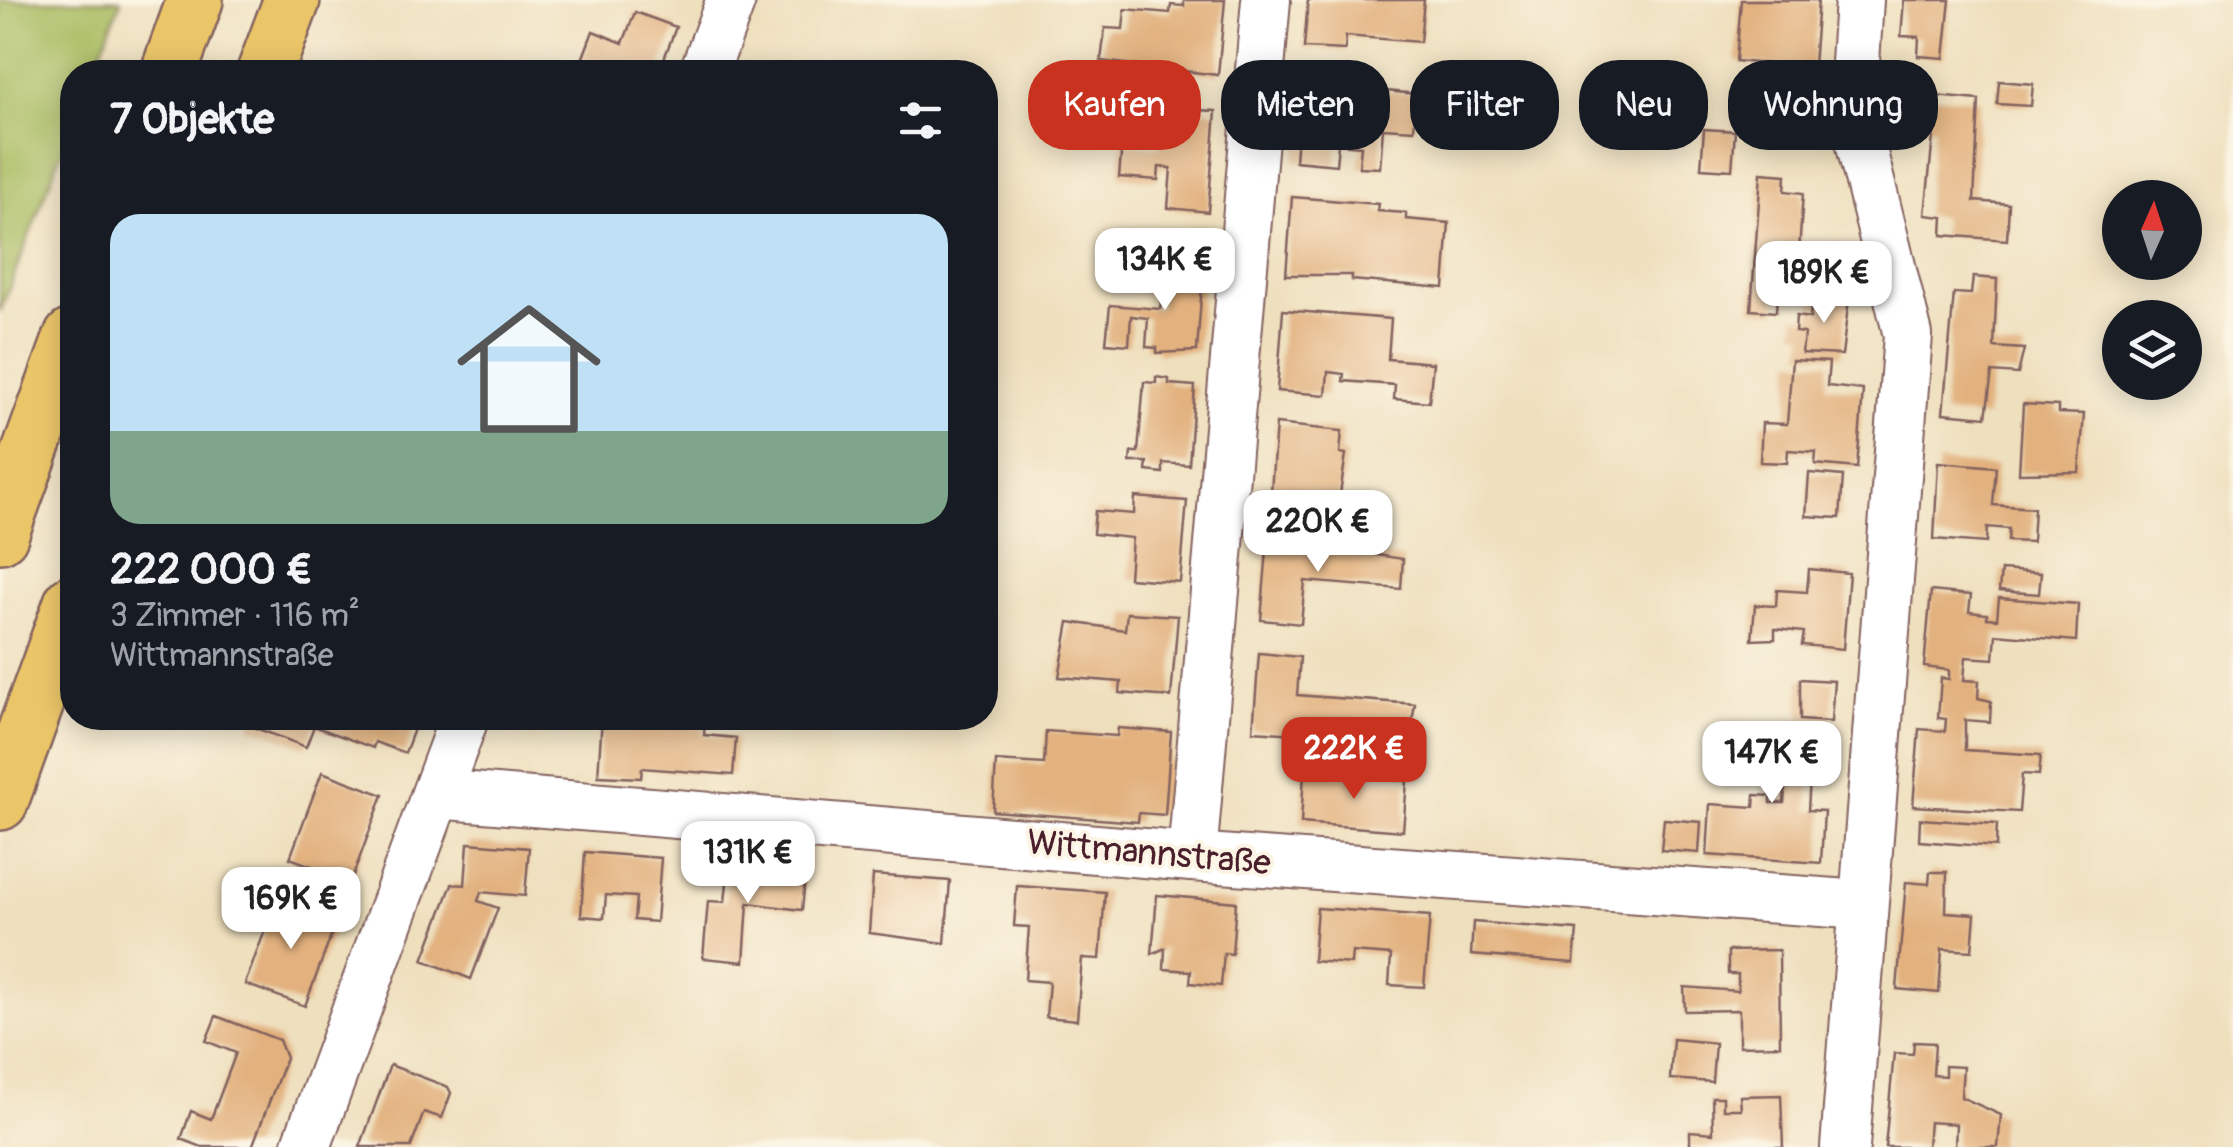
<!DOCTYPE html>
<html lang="de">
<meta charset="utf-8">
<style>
:root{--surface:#171b24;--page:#20242c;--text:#f1f3f6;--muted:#9ea1a6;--accent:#c8321e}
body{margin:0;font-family:Pangolin,sans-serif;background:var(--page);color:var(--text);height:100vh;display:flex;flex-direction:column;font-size:38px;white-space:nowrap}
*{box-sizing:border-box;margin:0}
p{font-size:32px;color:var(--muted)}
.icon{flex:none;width:55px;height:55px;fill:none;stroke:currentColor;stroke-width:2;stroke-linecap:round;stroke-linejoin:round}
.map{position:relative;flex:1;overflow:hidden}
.panel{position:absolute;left:60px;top:60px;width:938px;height:670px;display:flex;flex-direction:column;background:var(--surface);border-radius:40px;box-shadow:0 5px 25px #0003}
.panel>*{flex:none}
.guide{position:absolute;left:1028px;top:60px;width:950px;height:90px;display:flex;gap:20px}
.needle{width:65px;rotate:3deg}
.tools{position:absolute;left:2102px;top:180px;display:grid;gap:20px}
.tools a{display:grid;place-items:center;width:100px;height:100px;border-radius:50%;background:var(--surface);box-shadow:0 5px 25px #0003;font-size:50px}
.price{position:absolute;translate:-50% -85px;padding:0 22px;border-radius:20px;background:#fff;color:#222;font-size:32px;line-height:65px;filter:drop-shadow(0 2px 5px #0008)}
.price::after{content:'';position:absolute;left:50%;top:60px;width:30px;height:22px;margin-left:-15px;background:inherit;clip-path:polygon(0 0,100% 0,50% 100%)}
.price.current{background:var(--accent);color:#fff}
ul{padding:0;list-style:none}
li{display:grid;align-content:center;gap:20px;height:530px;padding:0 50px}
li span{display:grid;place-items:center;height:310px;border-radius:30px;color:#555}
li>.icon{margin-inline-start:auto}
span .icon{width:180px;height:180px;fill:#fffc;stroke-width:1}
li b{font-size:42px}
h2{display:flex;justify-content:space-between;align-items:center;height:120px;padding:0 50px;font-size:42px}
.tag{padding:0 35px;border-radius:40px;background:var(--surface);box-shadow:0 5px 25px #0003;font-size:35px;line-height:90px}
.tag.current{background:var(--accent);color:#fff}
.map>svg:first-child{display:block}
</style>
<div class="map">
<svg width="2233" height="1147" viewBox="0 0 2233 1147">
<rect width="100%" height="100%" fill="#fcf5e5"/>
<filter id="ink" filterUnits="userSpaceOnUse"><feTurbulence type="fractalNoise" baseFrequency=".01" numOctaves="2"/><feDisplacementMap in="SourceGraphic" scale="20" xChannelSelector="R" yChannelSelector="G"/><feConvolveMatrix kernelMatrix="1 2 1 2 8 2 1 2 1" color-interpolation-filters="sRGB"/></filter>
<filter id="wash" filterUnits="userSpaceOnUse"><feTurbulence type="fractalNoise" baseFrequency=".0048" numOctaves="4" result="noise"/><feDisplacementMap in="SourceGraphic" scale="40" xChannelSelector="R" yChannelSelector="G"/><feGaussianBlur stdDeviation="2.25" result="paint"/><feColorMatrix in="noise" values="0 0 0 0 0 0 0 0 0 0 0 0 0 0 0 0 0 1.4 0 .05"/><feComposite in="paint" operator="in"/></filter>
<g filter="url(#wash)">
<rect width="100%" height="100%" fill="#eedfbd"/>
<polygon fill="#a8bc60" stroke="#796e46" stroke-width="2.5" points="0,0 121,0 93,72 72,72 72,124 0,312"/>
<g id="blocks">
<g fill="#e2b17e">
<polygon points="1184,0 1225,0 1218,75 1101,61 1105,28 1123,29 1125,9 1170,13 1171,5 1184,6"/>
<polygon points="1308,0 1424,0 1420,42 1346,36 1345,50 1304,48"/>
<polygon points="1741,0 1818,0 1809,119 1790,117 1789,135 1764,133 1767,64 1736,61"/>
<polygon points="1904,0 1950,0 1944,58 1918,56 1919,37 1901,36"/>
<polygon points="635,12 676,27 659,72 612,72 613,68 582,60 593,31 623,43"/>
<polygon points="1999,81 2033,84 2031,106 1997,104"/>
<polygon points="1301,83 1417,94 1414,130 1383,128 1380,168 1359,167 1361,146 1338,144 1336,165 1295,161"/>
<polygon points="1912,94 1979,100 1974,201 2009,204 2007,240 1942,235 1943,217 1925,215 1934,127 1910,125"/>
<polygon points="1176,109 1216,111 1208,212 1168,208 1171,168 1159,167 1158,180 1119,177 1122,143 1160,147 1162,123 1174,124"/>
<polygon points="1704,129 1735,131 1732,170 1701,168"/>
<polygon points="1761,173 1786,175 1785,191 1803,193 1796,296 1777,294 1776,312 1751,310"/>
<polygon points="1292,197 1378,204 1377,211 1406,213 1406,219 1449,223 1444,288 1352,280 1352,275 1286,275"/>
<polygon points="1152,267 1203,271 1197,351 1157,353 1157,348 1146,347 1148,318 1131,316 1129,345 1106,343 1110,305 1160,309 1162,291 1151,290"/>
<polygon points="1973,277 1997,279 1994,347 2024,349 2018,374 1992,372 1986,417 1943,413 1954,293 1971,294"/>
<polygon points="1812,296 1849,299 1842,355 1802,353 1804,333 1795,332 1796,316 1810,318"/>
<polygon points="1283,310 1391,319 1388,359 1433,363 1429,402 1394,399 1395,385 1343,381 1344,374 1328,372 1326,395 1277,391"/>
<polygon points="1792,360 1829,362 1827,386 1863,390 1857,468 1815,464 1816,452 1788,450 1787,463 1760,462 1762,423 1787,424"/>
<polygon points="1156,377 1169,379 1169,384 1195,386 1189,465 1163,463 1163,473 1146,471 1147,462 1130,462 1131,452 1138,452 1144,382 1156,383"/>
<polygon points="2023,404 2058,406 2058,413 2084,414 2079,472 2019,473"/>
<polygon points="1276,424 1342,431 1340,453 1346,454 1338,508 1319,506 1311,508 1311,513 1270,505"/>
<polygon points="1938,462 1996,467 1993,505 2034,508 2032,542 2008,541 2009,529 1987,527 1986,543 1934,539"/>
<polygon points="1809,473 1843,476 1840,518 1806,516"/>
<polygon points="1135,497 1187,501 1180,582 1129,578 1132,538 1093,534 1095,511 1134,514"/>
<polygon points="1268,538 1403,559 1401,589 1305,581 1301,624 1261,620"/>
<polygon points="1809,569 1849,573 1843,649 1802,645 1804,632 1775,629 1775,639 1752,640 1755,605 1776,606 1777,590 1807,592"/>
<polygon points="2001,570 2041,573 2039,594 1999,591"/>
<polygon points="1931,591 1971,595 1969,612 1987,614 1987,618 1997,619 1999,598 2078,604 2076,641 1996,634 1994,659 1966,657 1964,680 1979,681 1978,698 1991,701 1990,722 1965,720 1965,750 2041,755 2039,775 2022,774 2019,812 1913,806 1919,729 1945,731 1946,719 1938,718 1941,678 1949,679 1949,670 1924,667"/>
<polygon points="1127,613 1178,616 1171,697 1120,693 1121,682 1059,677 1069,622 1125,630"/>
<polygon points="1259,653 1300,657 1297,695 1415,704 1409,741 1253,731"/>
<polygon points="1800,679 1834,681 1831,722 1800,720"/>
<polygon points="253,718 383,718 414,729 405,753 375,742 373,748 314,726 306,747 250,726"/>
<polygon points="602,718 705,718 704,735 736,738 733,775 642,768 641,778 598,776"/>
<polygon points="1118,728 1171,732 1165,815 1139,813 1138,822 993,811 996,761 1044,764 1046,731 1117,736"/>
<polygon points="1732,730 1830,743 1828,764 1811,763 1808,810 1824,811 1821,863 1707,855 1710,804 1754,807 1755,795 1771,796 1771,803 1784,803 1787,762 1729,757"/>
<polygon points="322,772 383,795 351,881 290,858"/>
<polygon points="1304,773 1407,781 1403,831 1301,823"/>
<polygon points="1664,819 1701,822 1699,853 1661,850"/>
<polygon points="1920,819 1997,824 1996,847 1919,841"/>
<polygon points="468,843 529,848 525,896 481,892 478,901 498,908 471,979 423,960 452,884 465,885"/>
<polygon points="585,852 661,858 656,922 634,920 636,897 606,895 604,918 581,916"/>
<polygon points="729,863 806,870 802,910 748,903 744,962 703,958 708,901 725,902"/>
<polygon points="1930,872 1947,872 1946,912 1975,914 1972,951 1942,949 1939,993 1897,989 1906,882 1929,884"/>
<polygon points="873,875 950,881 945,943 869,933"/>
<polygon points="1017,886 1105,892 1100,959 1082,958 1077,1020 1046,1017 1049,982 1025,980 1029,927 1014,926"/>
<polygon points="1157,895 1236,902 1232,954 1224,953 1221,986 1190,983 1191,971 1164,969 1165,948 1152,954"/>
<polygon points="277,898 337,920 305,1006 245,984"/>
<polygon points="1317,908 1430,916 1424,987 1389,985 1391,955 1352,952 1351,964 1313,961"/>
<polygon points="1473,922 1577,930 1574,963 1471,955"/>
<polygon points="1779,950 1780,1045 1739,1046 1739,1010 1685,1011 1684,987 1738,991 1738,974 1728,974 1728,951"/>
<polygon points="216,1016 279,1040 286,1058 252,1147 202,1147 181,1139 191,1111 211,1119 236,1053 206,1041"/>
<polygon points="1673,1039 1715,1043 1712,1082 1670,1079"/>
<polygon points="1914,1042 1935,1043 1933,1075 1945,1076 1945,1066 1963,1067 1961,1097 2001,1115 1998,1147 1955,1147 1956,1124 1929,1122 1927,1147 1885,1147 1894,1053 1913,1054"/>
<polygon points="390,1065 448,1087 451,1093 442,1118 424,1112 411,1147 360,1147"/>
<polygon points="1781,1095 1783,1147 1690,1147 1690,1131 1713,1133 1712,1097 1723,1097 1723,1109 1741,1109 1740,1096"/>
</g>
</g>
</g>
<g filter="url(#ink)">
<use href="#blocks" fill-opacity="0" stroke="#83625e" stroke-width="2.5"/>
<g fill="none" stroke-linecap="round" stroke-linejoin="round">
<defs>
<g id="minor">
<polyline points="704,72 731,0"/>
<polyline points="436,794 1192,857 1863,905"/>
<polyline points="1192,857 1266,0"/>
<polyline points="306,1147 464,718"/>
<polyline points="1845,1147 1908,335 1852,109 1859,0"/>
</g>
<g id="highway">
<polyline points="169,72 195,0"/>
<polyline points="265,72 292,0"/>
<polyline points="0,535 72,337"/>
<polyline points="0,802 72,603"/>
</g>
</defs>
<use href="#minor" stroke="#83625e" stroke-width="52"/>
<use href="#highway" stroke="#83625e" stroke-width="60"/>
<use href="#minor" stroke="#fff" stroke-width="48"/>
<use href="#highway" stroke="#ebc669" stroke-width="55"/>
</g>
</g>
<g text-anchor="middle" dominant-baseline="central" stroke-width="8" stroke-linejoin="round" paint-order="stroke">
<g font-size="35" fill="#4a1f2b" stroke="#fcf5e5">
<text transform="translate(1149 853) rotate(5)">Wittmannstraße</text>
</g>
</g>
</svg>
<div class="tools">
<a><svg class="needle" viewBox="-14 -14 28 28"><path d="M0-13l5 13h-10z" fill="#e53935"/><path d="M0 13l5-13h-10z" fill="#9ea1a6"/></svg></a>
<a><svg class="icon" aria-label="layers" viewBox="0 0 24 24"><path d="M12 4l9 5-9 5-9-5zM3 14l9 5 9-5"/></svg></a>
</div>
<b class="price" style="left:1165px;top:313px">134K €</b>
<b class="price" style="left:1824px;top:326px">189K €</b>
<b class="price" style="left:1318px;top:575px">220K €</b>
<b class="price current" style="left:1354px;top:802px">222K €</b>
<b class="price" style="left:1772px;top:806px">147K €</b>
<b class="price" style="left:748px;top:906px">131K €</b>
<b class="price" style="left:291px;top:952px">169K €</b>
<div class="guide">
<a class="tag current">Kaufen</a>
<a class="tag">Mieten</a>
<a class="tag">Filter</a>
<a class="tag">Neu</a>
<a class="tag">Wohnung</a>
</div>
<section class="panel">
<h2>7 Objekte<svg class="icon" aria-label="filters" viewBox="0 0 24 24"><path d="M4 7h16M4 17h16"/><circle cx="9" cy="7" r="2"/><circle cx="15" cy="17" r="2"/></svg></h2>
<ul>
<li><span style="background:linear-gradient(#bfe0f5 70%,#7fa58c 0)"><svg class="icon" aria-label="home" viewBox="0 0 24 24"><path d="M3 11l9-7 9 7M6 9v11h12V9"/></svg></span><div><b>222 000 €</b><p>3 Zimmer · 116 m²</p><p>Wittmannstraße</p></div></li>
</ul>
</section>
</div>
